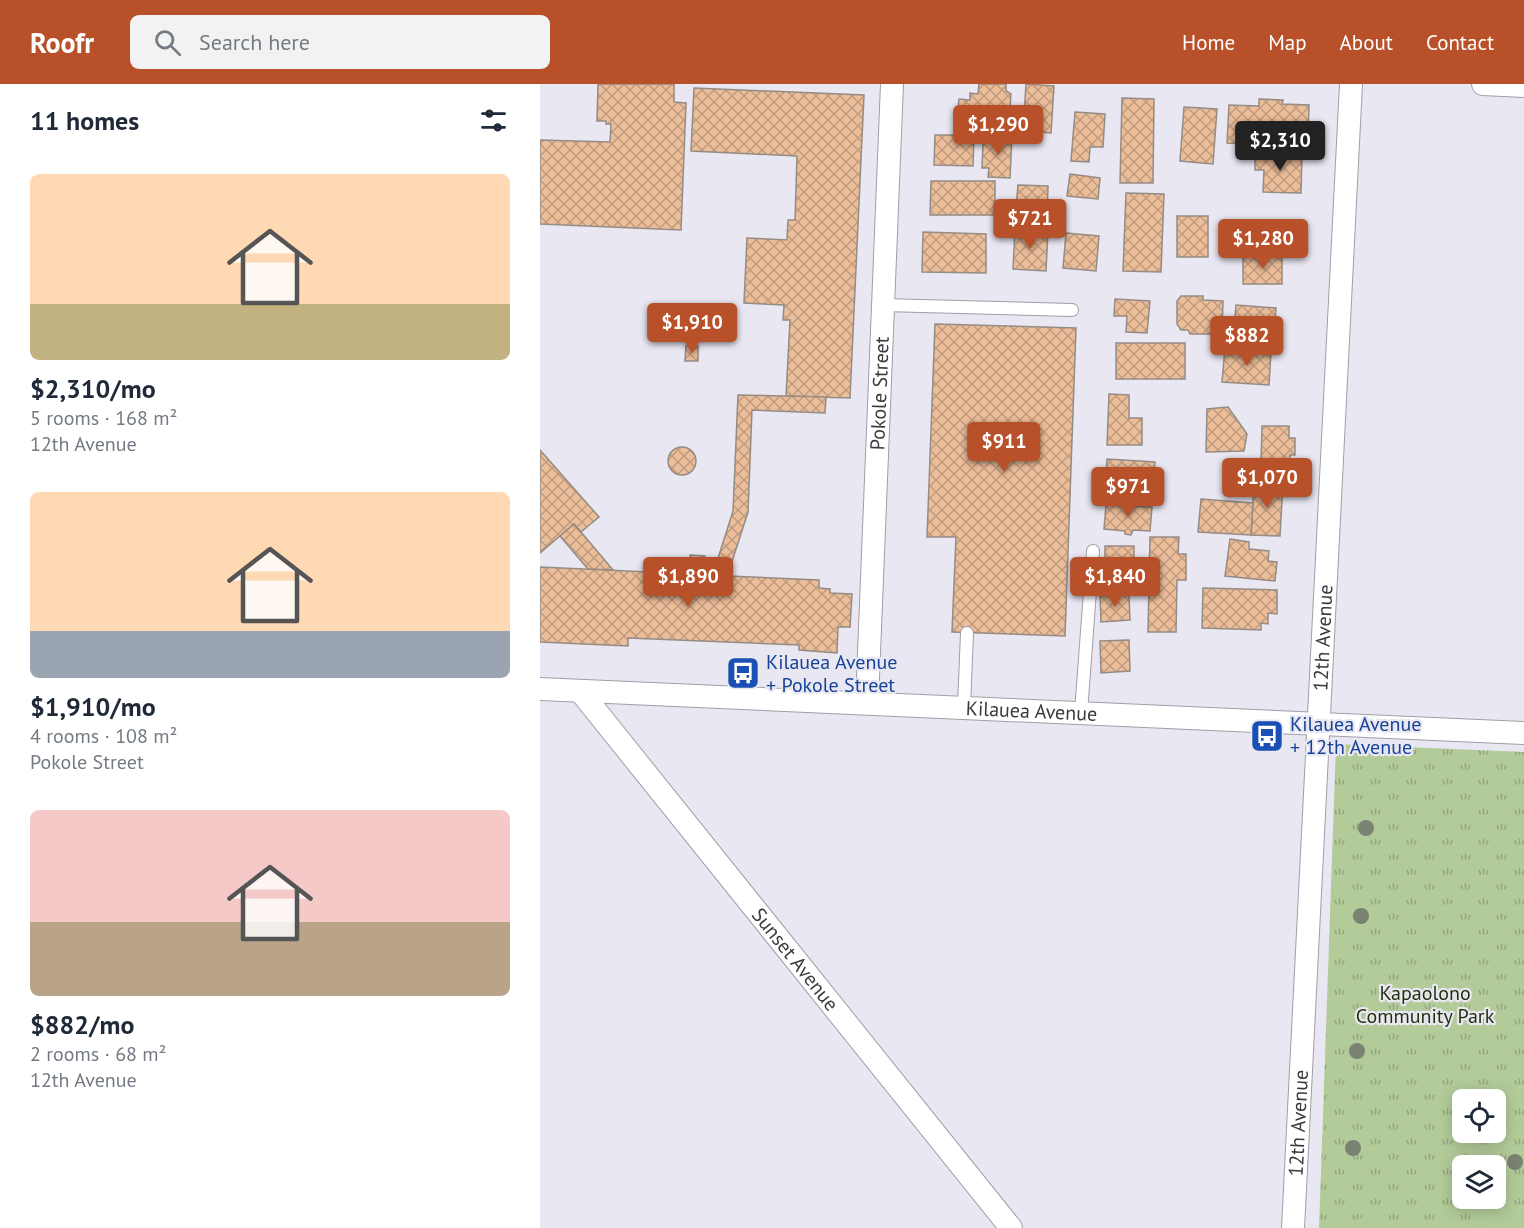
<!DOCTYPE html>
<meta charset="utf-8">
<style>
:root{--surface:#fff;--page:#f2f2f3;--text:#1f2937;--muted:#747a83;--accent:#b85129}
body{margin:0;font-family:"PT Sans",sans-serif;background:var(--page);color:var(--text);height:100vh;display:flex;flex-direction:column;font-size:22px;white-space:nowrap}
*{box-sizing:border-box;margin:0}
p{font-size:20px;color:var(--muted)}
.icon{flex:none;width:33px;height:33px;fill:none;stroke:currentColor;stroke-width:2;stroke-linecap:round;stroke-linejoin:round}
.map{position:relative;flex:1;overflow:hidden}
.details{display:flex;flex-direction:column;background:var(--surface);width:540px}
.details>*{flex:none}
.fabs{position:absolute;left:912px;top:1005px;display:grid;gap:12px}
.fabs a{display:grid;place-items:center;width:54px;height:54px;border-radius:9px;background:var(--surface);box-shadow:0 3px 15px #0003;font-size:30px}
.price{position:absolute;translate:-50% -51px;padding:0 14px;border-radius:6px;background:var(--accent);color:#fff;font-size:20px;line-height:39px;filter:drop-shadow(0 2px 3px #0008)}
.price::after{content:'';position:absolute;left:50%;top:36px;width:18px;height:14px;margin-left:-9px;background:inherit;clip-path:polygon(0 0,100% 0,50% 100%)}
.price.current{background:#222;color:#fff}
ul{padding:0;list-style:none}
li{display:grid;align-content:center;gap:12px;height:318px;padding:0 30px}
li span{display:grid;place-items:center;height:186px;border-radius:9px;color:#555}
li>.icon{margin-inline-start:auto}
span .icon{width:108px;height:108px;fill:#fffc;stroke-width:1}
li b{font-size:26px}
h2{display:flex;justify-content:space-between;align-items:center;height:72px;padding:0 30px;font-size:26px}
header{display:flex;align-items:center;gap:36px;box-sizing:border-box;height:84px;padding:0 30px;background:var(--accent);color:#fff}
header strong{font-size:28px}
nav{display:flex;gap:33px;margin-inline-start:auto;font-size:21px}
.search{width:420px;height:54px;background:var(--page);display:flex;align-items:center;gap:15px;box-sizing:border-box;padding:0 21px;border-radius:9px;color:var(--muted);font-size:22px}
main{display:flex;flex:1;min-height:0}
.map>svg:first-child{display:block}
</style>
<header>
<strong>Roofr</strong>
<div class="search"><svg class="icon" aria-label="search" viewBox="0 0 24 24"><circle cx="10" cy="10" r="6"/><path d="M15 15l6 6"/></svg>Search here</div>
<nav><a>Home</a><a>Map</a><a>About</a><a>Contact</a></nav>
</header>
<main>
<section class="details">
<h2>11 homes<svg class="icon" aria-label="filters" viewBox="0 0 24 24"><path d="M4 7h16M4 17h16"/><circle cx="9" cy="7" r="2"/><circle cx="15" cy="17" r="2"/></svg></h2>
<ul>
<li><span style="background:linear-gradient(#ffd9b3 70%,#c2b280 0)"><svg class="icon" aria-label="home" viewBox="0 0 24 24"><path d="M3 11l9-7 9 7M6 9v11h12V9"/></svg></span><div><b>$2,310/mo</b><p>5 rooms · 168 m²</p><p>12th Avenue</p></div></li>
<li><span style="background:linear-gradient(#ffd9b3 75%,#9aa5b1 0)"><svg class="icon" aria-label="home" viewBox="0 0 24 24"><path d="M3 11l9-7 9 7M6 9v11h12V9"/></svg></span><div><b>$1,910/mo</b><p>4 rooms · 108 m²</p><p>Pokole Street</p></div></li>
<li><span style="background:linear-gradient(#f6c9c9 60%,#b9a48a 0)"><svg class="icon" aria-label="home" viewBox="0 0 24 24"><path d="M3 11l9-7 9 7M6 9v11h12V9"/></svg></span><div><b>$882/mo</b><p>2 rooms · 68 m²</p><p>12th Avenue</p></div></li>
</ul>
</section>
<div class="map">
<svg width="984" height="1144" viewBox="0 0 984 1144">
<defs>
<pattern id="grass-tufts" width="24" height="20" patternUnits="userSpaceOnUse" patternTransform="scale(1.5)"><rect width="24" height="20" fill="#b3cb99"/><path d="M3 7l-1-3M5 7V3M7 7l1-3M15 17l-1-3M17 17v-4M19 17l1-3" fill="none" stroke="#93a67e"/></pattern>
<pattern id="building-cross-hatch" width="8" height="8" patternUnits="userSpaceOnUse" patternTransform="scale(1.5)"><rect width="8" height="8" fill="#ecbd99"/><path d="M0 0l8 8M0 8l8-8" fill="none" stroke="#c09b7e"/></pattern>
</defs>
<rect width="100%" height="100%" fill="#e9e7f1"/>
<path fill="url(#grass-tufts)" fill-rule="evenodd" d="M796 660 984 668V1144H779ZM922 1016H956V1048H922ZM922 1082H956V1114H922Z"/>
<g fill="#b3cb99">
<polygon points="933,1121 984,1124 984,1144 931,1144"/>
<polygon points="820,1134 857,1136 856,1144 820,1144"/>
<polygon points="870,1137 908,1139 908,1144 870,1144"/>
</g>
<g fill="url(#building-cross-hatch)" stroke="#948c85" stroke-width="1.5">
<polygon points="58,0 134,0 134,18 146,19 141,146 0,140 0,56 70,58 71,40 66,40 66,37 57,37"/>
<polygon points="439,0 466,0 466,7 471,10 469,39 417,36 419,15 430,16 430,9 438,10"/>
<polygon points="486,0 514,2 511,49 483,47"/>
<polygon points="154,4 324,11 310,314 246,312 250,236 243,236 244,221 204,219 207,154 247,156 248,136 255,136 257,72 151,67"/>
<polygon points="582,14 614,15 613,99 580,99"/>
<polygon points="719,15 743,16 742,20 769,21 768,53 714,51 713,60 687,59 689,21 719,22"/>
<polygon points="644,23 677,25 673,80 640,77"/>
<polygon points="535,28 565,30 563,63 550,63 549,78 531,77"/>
<polygon points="450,50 472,51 470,94 448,93 449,84 442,84 443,59 449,59"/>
<polygon points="395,51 434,51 433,82 394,81"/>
<polygon points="715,68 762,70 761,109 723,108 724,86 715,86"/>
<polygon points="530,90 560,94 558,115 527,112"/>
<polygon points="391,97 455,97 455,131 390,131"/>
<polygon points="478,101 508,102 507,136 475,134"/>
<polygon points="586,109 624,110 621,188 583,187"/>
<rect x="637" y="132" width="31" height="41"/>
<polygon points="475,145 508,147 506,187 473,185"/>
<polygon points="383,148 446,150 446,189 382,188"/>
<polygon points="526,149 559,152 556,187 523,184"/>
<rect x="703" y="172" width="39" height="28"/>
<polygon points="641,212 663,212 663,216 683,217 682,247 672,247 671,250 650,250 648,246 641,246 637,240 637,217"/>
<polygon points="575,215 610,217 607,249 586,248 587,232 574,232"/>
<polygon points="696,221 736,224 734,247 694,244"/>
<polygon points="395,240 536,244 525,552 412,548 416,453 387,453"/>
<rect x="576" y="259" width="69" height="36"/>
<polygon points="146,262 158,262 158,277 145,277"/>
<polygon points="685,264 731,268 729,301 682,298"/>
<polygon points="569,310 589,311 589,334 602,334 602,361 567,361"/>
<polygon points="198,311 286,313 285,329 212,326 208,428 188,490 173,490 193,427"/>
<polygon points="688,323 707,350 704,367 666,368 667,325"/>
<polygon points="722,342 749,342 749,354 755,354 755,371 750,371 750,378 721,378"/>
<circle cx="142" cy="377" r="14"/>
<polygon points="0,366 59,433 41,448 34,440 0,469"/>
<polygon points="567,375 615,378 613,405 565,402"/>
<polygon points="714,398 743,399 740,452 711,451"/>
<polygon points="661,415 713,419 711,451 658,448"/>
<polygon points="566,421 612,423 610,447 593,446 591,451 585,450 585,447 564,445"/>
<polygon points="34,440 41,448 73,486 48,485 20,452"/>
<polygon points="610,453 639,453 638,470 646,470 646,496 637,496 636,548 608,548"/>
<polygon points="690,455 709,458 709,465 729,467 728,477 737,478 735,497 685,492"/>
<polygon points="565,462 594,462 594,488 565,489"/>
<polygon points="150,471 165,472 164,489 189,490 189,492 279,496 279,504 290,505 290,509 312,510 310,543 298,543 297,569 259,566 259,561 88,554 88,562 0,558 0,483 109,488 109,479 150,481"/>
<polygon points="663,504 737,506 737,530 728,529 728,540 721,539 721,546 662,544"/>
<polygon points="589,511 590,536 561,538 560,512"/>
<polygon points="589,556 590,587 561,589 560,557"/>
</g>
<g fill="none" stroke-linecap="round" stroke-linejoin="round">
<defs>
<g id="lane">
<polyline points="343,221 532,226"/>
<polyline points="424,623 427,549"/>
<polyline points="541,628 553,467"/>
</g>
<g id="street">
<polyline points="943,0 984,2"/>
<path id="s1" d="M0 605 984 649"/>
<path id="s2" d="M40 607 471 1144"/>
<path id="s3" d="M327 618 352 0"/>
<path id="s4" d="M753 1144 811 0"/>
</g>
</defs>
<use href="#lane" stroke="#a09ea8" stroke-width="14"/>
<use href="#street" stroke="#a09ea8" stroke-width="24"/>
<use href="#lane" stroke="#fff" stroke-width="12"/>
<use href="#street" stroke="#fff" stroke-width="22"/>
</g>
<g fill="#7a8272">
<circle cx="826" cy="744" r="8"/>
<circle cx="821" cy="832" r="8"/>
<circle cx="817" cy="967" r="8"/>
<circle cx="813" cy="1064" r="8"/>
<circle cx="975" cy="1078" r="8"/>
</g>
<defs>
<symbol id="bus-square" viewBox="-11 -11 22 22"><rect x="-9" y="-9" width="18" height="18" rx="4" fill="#1a4fb4" stroke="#e9e7f1"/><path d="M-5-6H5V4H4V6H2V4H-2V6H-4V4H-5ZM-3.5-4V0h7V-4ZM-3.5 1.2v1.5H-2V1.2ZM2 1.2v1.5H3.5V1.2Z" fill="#fff"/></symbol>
</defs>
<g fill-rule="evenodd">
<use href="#bus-square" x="184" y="570" width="38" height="38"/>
<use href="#bus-square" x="708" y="633" width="38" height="38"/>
</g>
<g text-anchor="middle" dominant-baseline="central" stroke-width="4.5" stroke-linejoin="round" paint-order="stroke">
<g font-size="20" fill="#3b3b3f" stroke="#e9e7f1">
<text stroke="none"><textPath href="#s3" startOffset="309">Pokole Street</textPath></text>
<text stroke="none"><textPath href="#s4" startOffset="591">12th Avenue</textPath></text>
<text stroke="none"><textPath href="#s1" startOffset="492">Kilauea Avenue</textPath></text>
<text stroke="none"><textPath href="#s2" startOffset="344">Sunset Avenue</textPath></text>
<text stroke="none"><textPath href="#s4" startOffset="105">12th Avenue</textPath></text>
</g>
<g font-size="20" fill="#164399" stroke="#e9e7f1" text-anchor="start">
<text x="226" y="578">Kilauea Avenue<tspan x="226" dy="23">+ Pokole Street</tspan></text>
<text x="750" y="640">Kilauea Avenue<tspan x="750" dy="23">+ 12th Avenue</tspan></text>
</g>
<g font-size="20" fill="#1f2f0a" stroke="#e9e7f1">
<text x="885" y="909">Kapaolono<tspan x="885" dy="23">Community Park</tspan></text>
</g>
</g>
</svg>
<div class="fabs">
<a><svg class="icon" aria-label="locate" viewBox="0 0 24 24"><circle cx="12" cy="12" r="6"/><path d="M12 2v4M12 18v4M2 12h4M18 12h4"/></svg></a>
<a><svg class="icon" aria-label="layers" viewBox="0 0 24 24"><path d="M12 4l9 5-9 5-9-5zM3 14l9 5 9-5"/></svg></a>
</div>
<b class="price" style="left:458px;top:72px">$1,290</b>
<b class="price current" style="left:740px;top:88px">$2,310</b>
<b class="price" style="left:490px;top:166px">$721</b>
<b class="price" style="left:723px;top:186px">$1,280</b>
<b class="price" style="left:152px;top:270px">$1,910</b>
<b class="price" style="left:707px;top:283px">$882</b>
<b class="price" style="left:464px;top:389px">$911</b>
<b class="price" style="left:727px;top:425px">$1,070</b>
<b class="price" style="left:588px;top:434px">$971</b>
<b class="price" style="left:148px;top:524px">$1,890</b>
<b class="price" style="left:575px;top:524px">$1,840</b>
</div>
</main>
